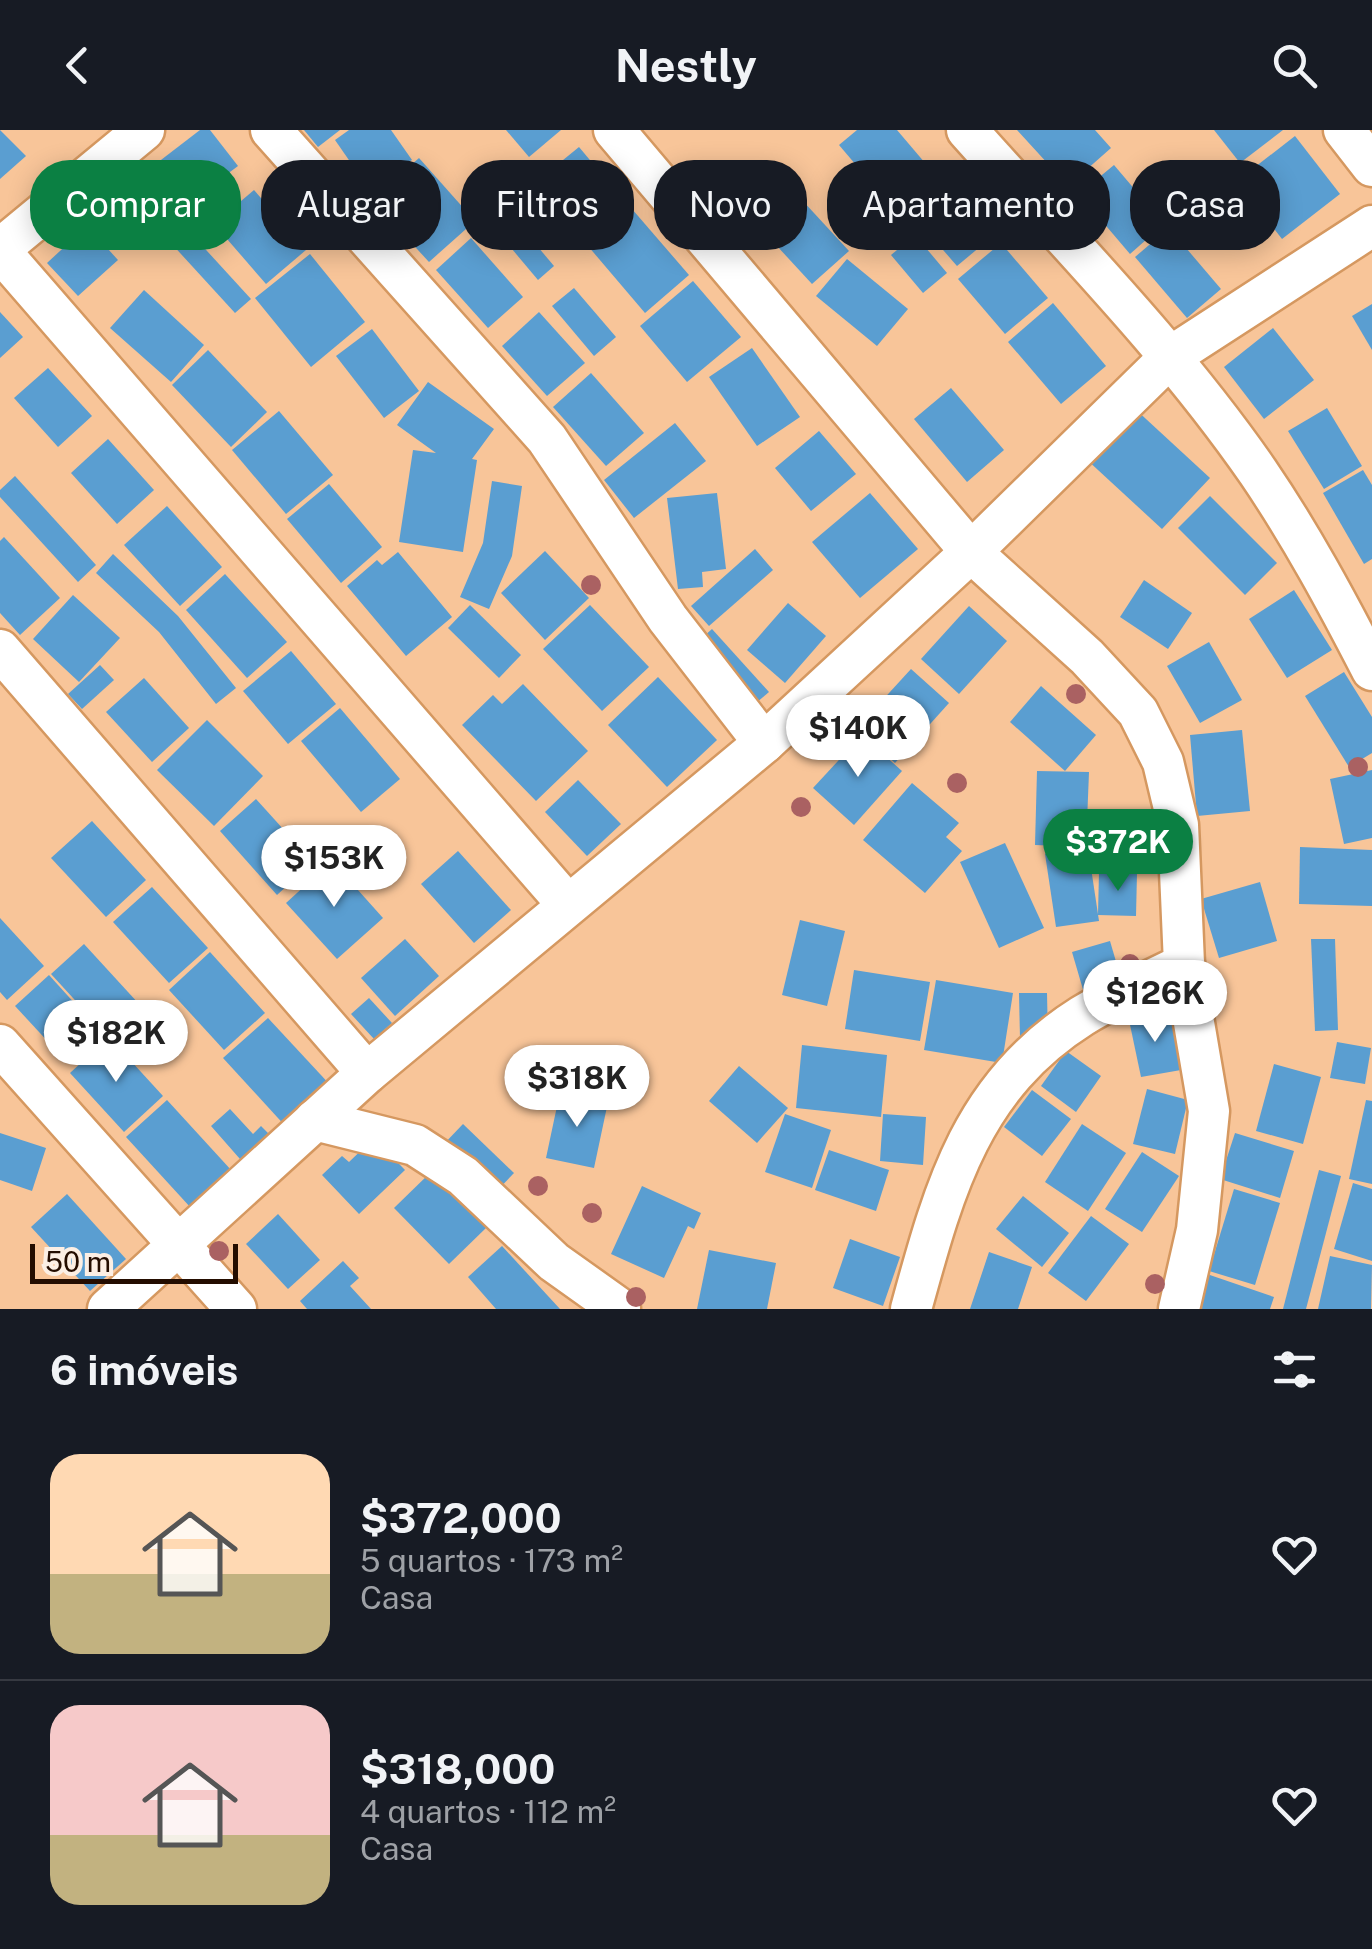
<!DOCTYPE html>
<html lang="pt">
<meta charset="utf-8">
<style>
:root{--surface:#171b24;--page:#20242c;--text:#f1f3f6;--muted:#9ea1a6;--line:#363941;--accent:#0b8043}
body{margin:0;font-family:"Public Sans",sans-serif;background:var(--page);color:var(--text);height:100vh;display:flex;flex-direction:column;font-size:38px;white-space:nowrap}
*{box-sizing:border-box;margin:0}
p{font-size:32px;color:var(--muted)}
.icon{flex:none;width:55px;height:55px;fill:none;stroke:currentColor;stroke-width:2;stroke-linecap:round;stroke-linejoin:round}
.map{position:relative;height:1179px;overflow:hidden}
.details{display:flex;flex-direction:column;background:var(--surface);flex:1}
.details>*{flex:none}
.top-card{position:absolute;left:30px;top:30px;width:1312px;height:90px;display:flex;gap:20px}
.scale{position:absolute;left:30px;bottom:25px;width:208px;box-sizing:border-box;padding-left:10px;border:5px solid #240d00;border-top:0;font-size:28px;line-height:35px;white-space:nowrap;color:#240d00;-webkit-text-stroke:8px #fcefe4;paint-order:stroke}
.price{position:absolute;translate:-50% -85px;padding:0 22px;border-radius:35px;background:#fff;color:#222;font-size:32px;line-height:65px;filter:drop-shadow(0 2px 5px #0008)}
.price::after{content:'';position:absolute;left:50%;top:60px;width:30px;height:22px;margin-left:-15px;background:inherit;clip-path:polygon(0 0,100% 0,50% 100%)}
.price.current{background:var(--accent);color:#fff}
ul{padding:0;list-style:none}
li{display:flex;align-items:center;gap:30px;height:250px;padding:0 50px}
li+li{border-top:2px solid var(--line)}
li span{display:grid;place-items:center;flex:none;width:280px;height:200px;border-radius:30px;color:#555}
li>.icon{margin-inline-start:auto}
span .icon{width:120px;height:120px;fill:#fffc;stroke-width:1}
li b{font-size:42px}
h2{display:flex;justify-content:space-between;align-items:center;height:120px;padding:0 50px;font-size:42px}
.chip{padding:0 35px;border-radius:40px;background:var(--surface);box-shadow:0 5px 25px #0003;font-size:35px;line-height:90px}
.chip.current{background:var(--accent);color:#fff}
header{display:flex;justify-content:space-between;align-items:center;height:130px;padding:0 50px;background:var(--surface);font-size:45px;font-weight:700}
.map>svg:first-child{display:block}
</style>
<header><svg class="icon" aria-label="back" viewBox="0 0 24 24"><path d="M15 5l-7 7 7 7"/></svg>Nestly<svg class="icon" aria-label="search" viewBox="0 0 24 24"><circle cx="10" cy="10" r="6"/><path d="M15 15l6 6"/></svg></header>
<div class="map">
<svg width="1372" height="1179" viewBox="0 0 1372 1179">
<rect width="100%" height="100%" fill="#f8c599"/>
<g fill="#5a9ed1">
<polygon points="0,0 26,26 0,49"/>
<polygon points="200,0 210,0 238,36 175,83 144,43"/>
<polygon points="304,0 340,0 318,17"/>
<polygon points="349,0 391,0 412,30 369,59 335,10"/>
<polygon points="506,0 561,0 529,27"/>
<polygon points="857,0 897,0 931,40 890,75 839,15"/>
<polygon points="1017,0 1095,0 1111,18 1077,48 1069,39 1060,47"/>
<polygon points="1214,0 1283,0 1240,33"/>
<polygon points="1295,6 1340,64 1282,109 1237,51"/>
<polygon points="579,17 620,66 583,97 541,48"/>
<polygon points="419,28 475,91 429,132 372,70"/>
<polygon points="1114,35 1164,94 1130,124 1079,64"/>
<polygon points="132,39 251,169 235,183 116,53"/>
<polygon points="946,51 993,106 957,136 910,82"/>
<polygon points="790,57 849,121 812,154 753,90"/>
<polygon points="254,60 306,120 266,154 214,94"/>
<polygon points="632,79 689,145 645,183 588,116"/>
<polygon points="517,92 554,136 538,150 501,106"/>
<polygon points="87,96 118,130 78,166 47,133"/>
<polygon points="1169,98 1221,159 1187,188 1135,127"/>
<polygon points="915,105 947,143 923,163 891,125"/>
<polygon points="471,108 523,167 488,198 436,140"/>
<polygon points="1001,113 1048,168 1005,204 958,149"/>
<polygon points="310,124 365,192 311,237 255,168"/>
<polygon points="847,129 908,179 877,216 816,166"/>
<polygon points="693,151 741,207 687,252 640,196"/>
<polygon points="574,158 616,207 594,226 552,176"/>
<polygon points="144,160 204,215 171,252 110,198"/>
<polygon points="1053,173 1106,236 1061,274 1008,212"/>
<polygon points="1372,174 1372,220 1352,186"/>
<polygon points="0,182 23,207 0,228"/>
<polygon points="539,182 585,233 547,266 502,216"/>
<polygon points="1273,198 1314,250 1264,289 1224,237"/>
<polygon points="372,199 419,261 384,288 336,226"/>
<polygon points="752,218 800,287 757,316 709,247"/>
<polygon points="208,220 267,282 231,317 172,255"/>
<polygon points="48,238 92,286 58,317 14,268"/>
<polygon points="591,243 644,303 606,336 553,277"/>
<polygon points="428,252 494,299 472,329 477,330 463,422 399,412 413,320 436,323 397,295"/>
<polygon points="951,258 1004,320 967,352 914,289"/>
<polygon points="1133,277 1210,348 1162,399 1085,328"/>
<polygon points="1327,278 1362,336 1324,359 1288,301"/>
<polygon points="279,281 333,345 286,384 232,320"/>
<polygon points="675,293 706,331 634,388 604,350"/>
<polygon points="819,301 856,344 811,381 775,338"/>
<polygon points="108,309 154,360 117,394 71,343"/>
<polygon points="1363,340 1372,355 1372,429 1364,434 1323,363"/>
<polygon points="15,346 96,435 78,452 0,367 0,360"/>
<polygon points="492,351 522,356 512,426 489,479 460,467 483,413"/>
<polygon points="329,354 382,417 341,453 287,389"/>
<polygon points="717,363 726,439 702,442 703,457 678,459 667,368"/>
<polygon points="870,363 918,419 860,468 812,412"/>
<polygon points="1210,366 1277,433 1245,465 1178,398"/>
<polygon points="167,376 222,437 180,476 124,415"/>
<polygon points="4,407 60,468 20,505 0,483 0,411"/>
<polygon points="755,419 773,440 709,496 691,476"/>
<polygon points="545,421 589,468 545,510 501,463"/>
<polygon points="398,422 452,487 406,526 347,456 377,430 382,435"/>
<polygon points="113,424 178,486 236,558 216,574 159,502 96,443"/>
<polygon points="225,444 287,512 247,548 186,480"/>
<polygon points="1144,450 1192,483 1168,519 1120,487"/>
<polygon points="1294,460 1332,520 1287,548 1249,489"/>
<polygon points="73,465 120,508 79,552 33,509"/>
<polygon points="788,473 826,506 785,553 747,520"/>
<polygon points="470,475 521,525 499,548 448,498"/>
<polygon points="590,475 649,537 602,581 543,519"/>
<polygon points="969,476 1007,511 959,564 921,529"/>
<polygon points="712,499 769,562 750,578 694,515"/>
<polygon points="1209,512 1242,570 1200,593 1167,536"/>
<polygon points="291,521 336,574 288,614 243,561"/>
<polygon points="100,535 114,550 82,579 68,564"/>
<polygon points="911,539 949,573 895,633 857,598"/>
<polygon points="1344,542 1372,587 1372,623 1349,637 1305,566"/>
<polygon points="658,547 717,610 667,657 608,595"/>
<polygon points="144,548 189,598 152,632 106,582"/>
<polygon points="523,554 588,621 536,671 462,595 493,565 502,574"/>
<polygon points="1041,556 1096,605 1065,641 1010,592"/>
<polygon points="340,578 400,649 361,682 301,611"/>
<polygon points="207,590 263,646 214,696 157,640"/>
<polygon points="1242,600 1250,681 1197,686 1190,605"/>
<polygon points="862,605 902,641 854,695 813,658"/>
<polygon points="1372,640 1372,708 1344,714 1330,649"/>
<polygon points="1037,641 1089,642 1086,717 1035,715"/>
<polygon points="578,650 621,694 587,726 545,682"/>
<polygon points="912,653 959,693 946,707 962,721 925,763 863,710"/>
<polygon points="256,669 313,732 277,765 220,701"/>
<polygon points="92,691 146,750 106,787 51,728"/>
<polygon points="1118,708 1122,735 1097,739 1093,712"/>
<polygon points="1005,713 1044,798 999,818 960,732"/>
<polygon points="1300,717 1372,720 1372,776 1299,774"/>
<polygon points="1088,718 1099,791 1056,797 1045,724"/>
<polygon points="458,721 511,780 474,813 421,754"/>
<polygon points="332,731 383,788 337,829 286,773"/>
<polygon points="1099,742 1137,743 1136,786 1098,785"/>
<polygon points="1260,752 1277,811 1219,828 1201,769"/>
<polygon points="152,757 208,818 169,853 113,792"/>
<polygon points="0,788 44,836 7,870 0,862"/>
<polygon points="800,790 845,801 827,876 782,865"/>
<polygon points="405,809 439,846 395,886 361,848"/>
<polygon points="1311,809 1335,809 1338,900 1315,901"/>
<polygon points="1110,811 1122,852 1084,863 1072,822"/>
<polygon points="84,814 139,874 106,904 51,844"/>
<polygon points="210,822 265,883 224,920 169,860"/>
<polygon points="854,840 930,852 920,911 845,899"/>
<polygon points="49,845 97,898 64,929 15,876"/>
<polygon points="936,850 1013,863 1002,933 924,920"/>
<polygon points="1019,863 1047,863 1048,909 1020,909"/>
<polygon points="369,868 392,893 374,909 351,884"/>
<polygon points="1170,883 1181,940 1141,947 1129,890"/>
<polygon points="268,888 333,958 288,999 223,928"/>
<polygon points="109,907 163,966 124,1002 70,943"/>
<polygon points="1337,912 1371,918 1365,954 1330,948"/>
<polygon points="802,915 887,925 881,987 796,978"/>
<polygon points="1066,921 1101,946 1076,982 1041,956"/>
<polygon points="1274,934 1321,947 1303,1014 1256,1001"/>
<polygon points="739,936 788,978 757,1013 709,971"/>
<polygon points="1147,959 1188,970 1175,1024 1133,1014"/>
<polygon points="1032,960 1071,989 1042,1026 1004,997"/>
<polygon points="560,962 608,972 594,1038 546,1028"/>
<polygon points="167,970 232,1041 191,1078 126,1007"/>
<polygon points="1366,970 1372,971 1372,1054 1349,1049"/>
<polygon points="230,979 253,1004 261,996 276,1011 247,1037 211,996"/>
<polygon points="785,984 831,1000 812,1058 765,1042"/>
<polygon points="883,984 926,987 923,1035 880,1031"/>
<polygon points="463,994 514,1043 493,1065 442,1016"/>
<polygon points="1082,994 1126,1023 1088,1081 1045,1052"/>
<polygon points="0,1003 46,1018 32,1061 0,1050"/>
<polygon points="1235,1003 1294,1021 1280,1068 1220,1049"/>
<polygon points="374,1008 405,1040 359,1084 322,1045 342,1026 349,1032"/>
<polygon points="829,1020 889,1040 876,1081 815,1060"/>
<polygon points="1142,1022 1179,1046 1142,1102 1105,1079"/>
<polygon points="1319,1040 1341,1046 1306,1179 1283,1179"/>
<polygon points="432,1041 487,1097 449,1134 394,1078"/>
<polygon points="1353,1053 1372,1059 1372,1131 1334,1119"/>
<polygon points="642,1056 701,1083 694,1099 688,1096 664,1148 611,1124"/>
<polygon points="1234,1059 1280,1073 1255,1155 1209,1141"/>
<polygon points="67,1064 126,1129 90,1161 31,1097"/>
<polygon points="1023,1066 1069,1103 1042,1137 996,1099"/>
<polygon points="278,1084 320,1130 288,1159 246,1114"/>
<polygon points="1091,1086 1129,1114 1086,1171 1048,1143"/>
<polygon points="850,1109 900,1127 883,1176 833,1158"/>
<polygon points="502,1116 560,1179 496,1179 468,1147"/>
<polygon points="709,1120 776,1133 767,1179 697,1179"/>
<polygon points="989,1122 1032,1137 1018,1179 970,1179"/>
<polygon points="1330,1126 1372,1135 1371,1179 1318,1179"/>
<polygon points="343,1131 359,1148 350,1156 371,1179 307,1179 300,1171"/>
<polygon points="1204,1143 1274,1167 1270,1179 1192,1179"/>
</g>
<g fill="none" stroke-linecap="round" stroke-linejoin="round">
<defs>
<g id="minor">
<polyline points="271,0 547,309 668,489 764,613"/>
<path d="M614 0 971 422 1087 527 1138 582 1163 632 1178 695 1184 834C1151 851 1114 866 1082 886 971 956 944 1059 911 1179"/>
<path d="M967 0C1066 111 1173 219 1258 342 1301 405 1337 472 1372 540"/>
<polyline points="1344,0 1372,36"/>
<polyline points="0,119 144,0"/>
<polyline points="0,121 568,775"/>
<polyline points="0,520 367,943"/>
<polyline points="0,915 236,1179"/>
<polyline points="315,990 415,1015 463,1046 554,1132 620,1179"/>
<polyline points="108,1179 367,943 764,613 971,422 1170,227 1372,96"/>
<polyline points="1179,1179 1197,1100 1209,981 1184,834"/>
</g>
</defs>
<use href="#minor" stroke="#d59860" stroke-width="45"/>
<use href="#minor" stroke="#fff" stroke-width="40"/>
</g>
<g fill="#aa6162">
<circle cx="591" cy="455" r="10"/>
<circle cx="1076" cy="564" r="10"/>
<circle cx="1358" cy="637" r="10"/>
<circle cx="957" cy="653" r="10"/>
<circle cx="801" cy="677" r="10"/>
<circle cx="1130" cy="834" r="10"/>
<circle cx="538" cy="1056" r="10"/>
<circle cx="592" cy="1083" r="10"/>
<circle cx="219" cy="1121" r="10"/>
<circle cx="1155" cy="1154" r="10"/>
<circle cx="636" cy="1167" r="10"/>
</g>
</svg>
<div class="scale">50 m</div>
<b class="price" style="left:858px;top:650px">$140K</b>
<b class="price current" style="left:1118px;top:764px">$372K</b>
<b class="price" style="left:334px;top:780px">$153K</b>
<b class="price" style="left:1155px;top:915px">$126K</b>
<b class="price" style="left:116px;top:955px">$182K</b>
<b class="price" style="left:577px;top:1000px">$318K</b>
<div class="top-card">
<a class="chip current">Comprar</a>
<a class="chip">Alugar</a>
<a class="chip">Filtros</a>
<a class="chip">Novo</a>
<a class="chip">Apartamento</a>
<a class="chip">Casa</a>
</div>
</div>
<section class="details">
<h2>6 imóveis<svg class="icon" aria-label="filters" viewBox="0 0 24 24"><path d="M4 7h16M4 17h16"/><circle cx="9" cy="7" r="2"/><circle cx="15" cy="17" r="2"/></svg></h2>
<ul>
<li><span style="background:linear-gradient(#ffd9b3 60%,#c2b280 0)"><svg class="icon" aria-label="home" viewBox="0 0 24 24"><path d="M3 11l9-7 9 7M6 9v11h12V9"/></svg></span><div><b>$372,000</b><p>5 quartos · 173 m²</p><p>Casa</p></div><svg class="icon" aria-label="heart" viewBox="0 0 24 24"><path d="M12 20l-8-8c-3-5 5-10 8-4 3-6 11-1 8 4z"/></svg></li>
<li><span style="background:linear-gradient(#f6c9c9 65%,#c2b280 0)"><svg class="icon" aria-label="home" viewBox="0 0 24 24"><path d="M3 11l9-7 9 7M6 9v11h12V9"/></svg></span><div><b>$318,000</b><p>4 quartos · 112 m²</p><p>Casa</p></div><svg class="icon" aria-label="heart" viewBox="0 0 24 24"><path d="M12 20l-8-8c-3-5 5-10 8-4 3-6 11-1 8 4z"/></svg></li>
</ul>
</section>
